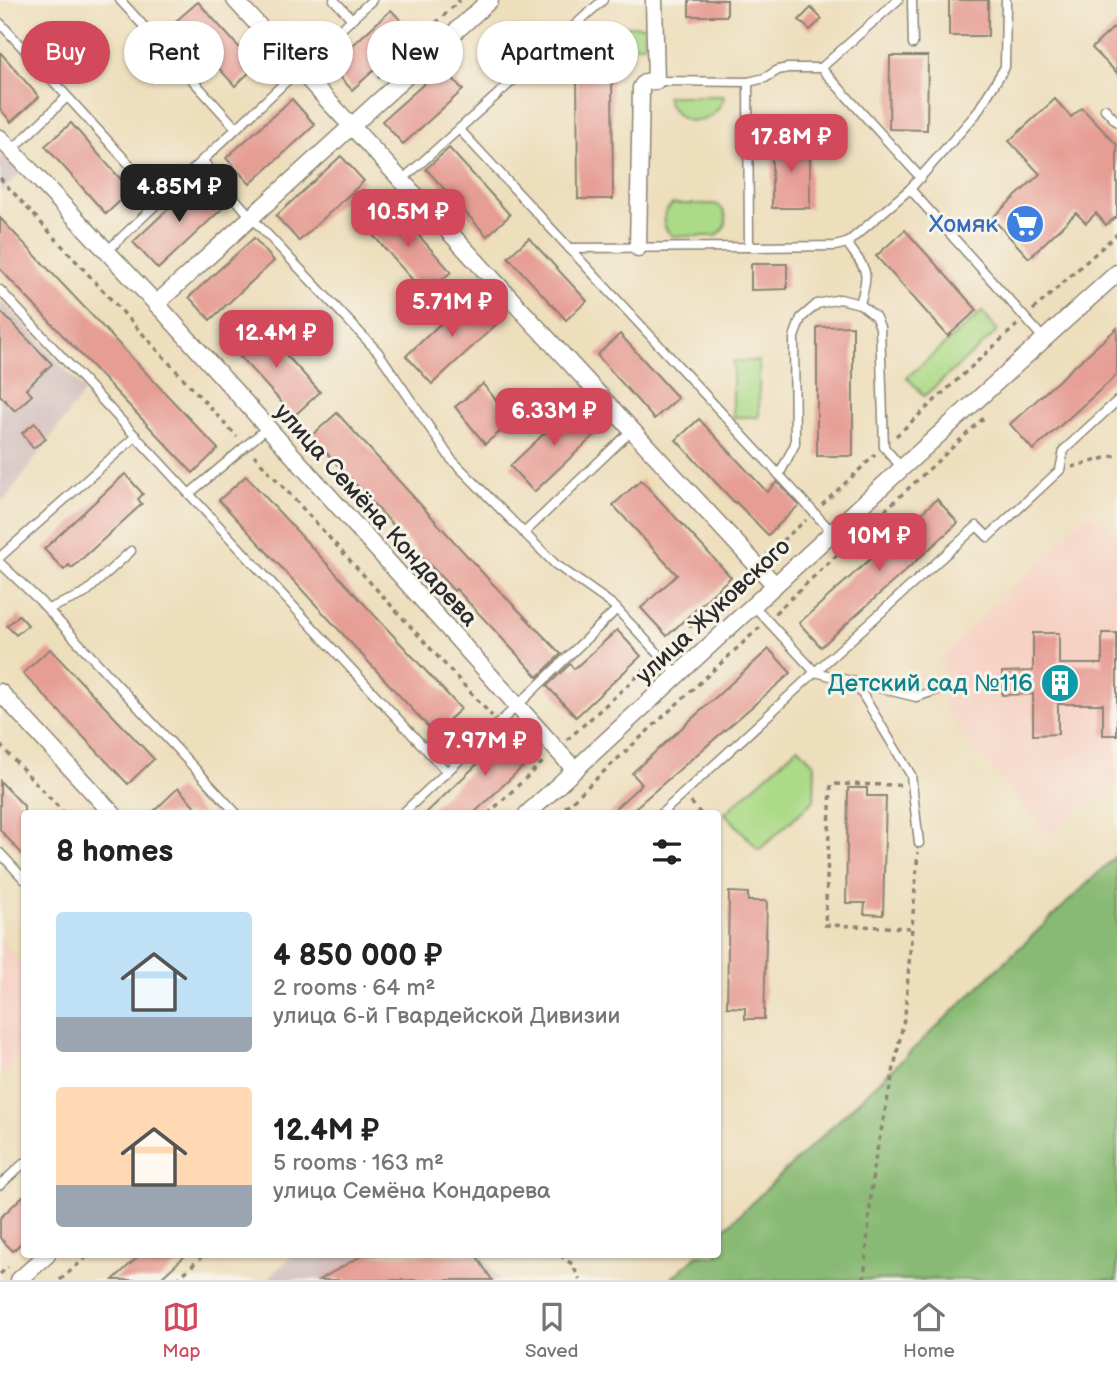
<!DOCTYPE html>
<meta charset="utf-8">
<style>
:root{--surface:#fff;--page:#f6f6f6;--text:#222;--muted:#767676;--line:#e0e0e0;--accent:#d1495b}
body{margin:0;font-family:"Balsamiq Sans",sans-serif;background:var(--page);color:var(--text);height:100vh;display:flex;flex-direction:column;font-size:26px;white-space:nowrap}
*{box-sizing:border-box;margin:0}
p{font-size:23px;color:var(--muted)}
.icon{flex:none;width:38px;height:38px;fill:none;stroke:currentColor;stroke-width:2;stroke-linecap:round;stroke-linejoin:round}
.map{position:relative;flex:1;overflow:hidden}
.details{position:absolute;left:21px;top:810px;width:700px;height:448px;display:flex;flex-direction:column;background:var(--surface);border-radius:7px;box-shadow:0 2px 5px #0004}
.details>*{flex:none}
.banner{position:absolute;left:21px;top:21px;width:700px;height:63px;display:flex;gap:14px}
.price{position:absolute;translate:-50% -60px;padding:0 16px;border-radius:14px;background:var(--accent);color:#fff;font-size:23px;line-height:46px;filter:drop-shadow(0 2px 4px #0008)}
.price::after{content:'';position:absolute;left:50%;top:42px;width:21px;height:16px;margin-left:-10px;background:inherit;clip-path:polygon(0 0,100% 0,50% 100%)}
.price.active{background:#222;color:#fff}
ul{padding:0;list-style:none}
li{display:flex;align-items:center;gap:21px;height:175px;padding:0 35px}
li span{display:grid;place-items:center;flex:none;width:196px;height:140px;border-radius:7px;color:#555}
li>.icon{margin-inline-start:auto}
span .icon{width:84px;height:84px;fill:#fffc;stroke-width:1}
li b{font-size:30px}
h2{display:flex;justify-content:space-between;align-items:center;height:84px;padding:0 35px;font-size:30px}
.pill{padding:0 24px;border-radius:32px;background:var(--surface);box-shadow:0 2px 5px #0004;font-size:24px;line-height:63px}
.pill.active{background:var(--accent);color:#fff}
.tab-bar{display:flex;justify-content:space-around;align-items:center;height:98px;border-top:2px solid var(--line);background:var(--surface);font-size:19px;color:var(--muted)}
.tab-bar a{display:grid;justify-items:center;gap:4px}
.tab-bar .active{color:var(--accent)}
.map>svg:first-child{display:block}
</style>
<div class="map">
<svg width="1117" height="1280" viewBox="0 0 1117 1280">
<rect width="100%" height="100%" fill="#f7f3e8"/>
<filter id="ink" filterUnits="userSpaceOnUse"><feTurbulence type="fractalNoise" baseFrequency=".0143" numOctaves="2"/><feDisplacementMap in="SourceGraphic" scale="14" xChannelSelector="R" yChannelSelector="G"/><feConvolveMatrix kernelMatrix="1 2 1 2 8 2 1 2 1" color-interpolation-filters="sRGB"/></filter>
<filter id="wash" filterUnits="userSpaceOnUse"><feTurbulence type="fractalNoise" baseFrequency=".00686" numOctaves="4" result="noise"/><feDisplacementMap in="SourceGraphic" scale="28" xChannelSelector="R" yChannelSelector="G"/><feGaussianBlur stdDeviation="1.57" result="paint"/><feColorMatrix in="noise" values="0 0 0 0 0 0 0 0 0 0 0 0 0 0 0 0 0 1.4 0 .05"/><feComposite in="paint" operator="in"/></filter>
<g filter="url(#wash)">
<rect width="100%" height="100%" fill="#eddebc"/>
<g fill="#f6d2c4">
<polygon points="1089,512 1117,534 1117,777 1049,837 946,713 942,657"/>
<polygon points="0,938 24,966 24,1050 0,1078"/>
</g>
<g fill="#d1bfbe">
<polygon points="0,151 21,173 0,192"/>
<polygon points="0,299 85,391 4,501 0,497"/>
<polygon points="293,1255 483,1255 499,1280 266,1280"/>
</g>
<g fill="#acda87" stroke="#6c8259" stroke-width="2">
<rect x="614" y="26" width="30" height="19"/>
<path d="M666 96H724C715 129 675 130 666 96Z"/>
<path d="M673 204H716C730 213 729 227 716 236H673C660 227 661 213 673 204Z"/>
<polygon points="982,312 998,331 924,396 907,377"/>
<rect x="733" y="361" width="26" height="56"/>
<polygon points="798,747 815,765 814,800 759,850 725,813"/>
</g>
<polygon fill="#89ba74" stroke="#5a7250" stroke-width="2" points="1117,855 1117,1280 670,1280 697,1255 718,1255 718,1235"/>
<g id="blocks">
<g fill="#e69d94">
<rect x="689" y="0" width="38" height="16"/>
<rect x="949" y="0" width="39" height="36"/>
<polygon points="198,2 256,66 235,86 176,21"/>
<polygon points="811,8 822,19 810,30 799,20"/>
<polygon points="391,10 414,34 352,90 330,66"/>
<polygon points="1117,24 1117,73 1092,48"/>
<polygon points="0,52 39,97 11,122 0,109"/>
<polygon points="890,56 928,56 927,130 889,129"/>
<polygon points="443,67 463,90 403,144 382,121"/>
<polygon points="577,71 612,71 613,199 578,199"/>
<polygon points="292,99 315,125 250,184 226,158"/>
<polygon points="1055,99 1071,117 1082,108 1117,145 1117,216 1106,225 1096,213 1086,223 1076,213 1029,258 992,218 1040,174 1009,141"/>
<polygon points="71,123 131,191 106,214 45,146"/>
<rect x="772" y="140" width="38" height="68"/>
<polygon points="449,148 510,215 487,236 426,169"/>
<polygon points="341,156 364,181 299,241 276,216"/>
<polygon points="200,179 225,206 158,269 133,242"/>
<polygon points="390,203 451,272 425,294 365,226"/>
<polygon points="0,218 218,449 193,473 0,269"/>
<polygon points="905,230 977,310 948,336 876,256"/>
<polygon points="254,238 274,261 210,320 189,297"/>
<polygon points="529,238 587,301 566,320 508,257"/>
<polygon points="751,264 787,264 787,289 751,290"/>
<polygon points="472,294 499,322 432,384 406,356"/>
<polygon points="0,311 52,364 26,389 32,395 15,411 0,395"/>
<polygon points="259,325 320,392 294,416 232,348"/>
<polygon points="853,326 853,456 817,456 817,327"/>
<polygon points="1117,328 1117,375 1033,450 1010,424"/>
<polygon points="620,334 678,398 654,419 597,355"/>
<polygon points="483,384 513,421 485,444 455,407"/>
<polygon points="574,405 599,431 534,492 510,466"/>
<polygon points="337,413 491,582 561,654 538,677 456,589 454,591 311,436"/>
<polygon points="699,419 767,492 777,482 799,505 768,535 736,502 735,503 676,440"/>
<polygon points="35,423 46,439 33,448 22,433"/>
<polygon points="125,474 143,494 138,499 142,504 72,568 69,565 64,570 44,549"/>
<polygon points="246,476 461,709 434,733 219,500"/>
<polygon points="641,480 731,577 667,636 641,608 677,575 613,505"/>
<polygon points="937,499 958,523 821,647 799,623"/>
<polygon points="19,615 28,625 16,635 7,626"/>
<polygon points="617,630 641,656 576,717 547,686 570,664 574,669"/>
<polygon points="1033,633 1059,633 1059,664 1102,664 1102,633 1117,633 1117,735 1103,735 1103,704 1058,704 1058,734 1033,735 1033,694 1002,695 1002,672 1033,671"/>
<polygon points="50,649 154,759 128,784 23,673"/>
<polygon points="769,649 791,673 628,814 609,814 642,784 632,773"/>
<polygon points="512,731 535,755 473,814 425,814"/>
<polygon points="0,781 24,806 24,856 0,830"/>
<polygon points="178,788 202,814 151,814"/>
<polygon points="848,788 867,788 867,796 886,796 883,915 864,914 865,903 846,903"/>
<polygon points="729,892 748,893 748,901 767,901 764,1019 745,1019 745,1008 727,1007"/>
<polygon points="24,1195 24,1240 13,1251 0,1238 0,1218"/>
<polygon points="140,1255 186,1255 159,1280 113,1280"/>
<polygon points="363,1255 476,1255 492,1280 319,1280"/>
</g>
</g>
</g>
<g filter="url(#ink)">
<use href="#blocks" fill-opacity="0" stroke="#8c8474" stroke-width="2"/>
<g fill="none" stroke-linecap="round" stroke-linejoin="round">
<defs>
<g id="service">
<polyline points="120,0 236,128"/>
<polyline points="334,0 352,19"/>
<polyline points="912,0 913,44"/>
<polyline points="0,23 161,199"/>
<polyline points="821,68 921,178"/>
<polyline points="656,81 748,82 765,78 778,70 788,68 821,68 898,0"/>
<polyline points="1105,109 1117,122"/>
<polyline points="459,129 832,532"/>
<polyline points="12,150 67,97"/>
<polyline points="202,160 251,217 378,352 451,459 555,564 613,605 678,675"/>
<polyline points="402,180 603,0"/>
<polyline points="910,189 1044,339"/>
<path d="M847 243C867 272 870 269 860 304"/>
<polyline points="749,247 835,246 847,243 910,189 976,114 1005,67 1006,0"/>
<polyline points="569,248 749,247 748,82"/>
<polyline points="106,252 372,0"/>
<polyline points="0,290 447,772"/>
<polyline points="779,475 795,444 794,337 801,318 817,304 840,299 860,304 875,316 880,327 884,447 902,468"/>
<polyline points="189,494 267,428"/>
<polyline points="524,533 632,430"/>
<polyline points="0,557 136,436"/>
<polyline points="0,563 39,600 237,814"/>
<polyline points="753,605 815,672 855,682 911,775 919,843"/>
<polyline points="48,609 84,594 131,551"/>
<polyline points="855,682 916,697 938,690"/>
<polyline points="402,814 517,706 617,609"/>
<polyline points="661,814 815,672 977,526 988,537 1060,470 1064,450 1117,401"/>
<polyline points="0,853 24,879"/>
<polyline points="0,1185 24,1163"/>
</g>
<g id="minor">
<polyline points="235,0 775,585"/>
<polyline points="0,138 164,312 575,770"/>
<path d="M638 248 641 88C644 81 648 81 656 81L654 0"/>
<polyline points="156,304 490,0"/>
<polyline points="0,692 113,814"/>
<polyline points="527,814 902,468 1117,273"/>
<polyline points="19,1280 47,1255"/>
</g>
</defs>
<use href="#service" stroke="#8c8474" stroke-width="11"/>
<use href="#minor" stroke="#8c8474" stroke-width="19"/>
<g stroke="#8c8474" stroke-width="3.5" stroke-dasharray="5 5" stroke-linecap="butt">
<polyline points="378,78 460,0"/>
<polyline points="0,178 237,437"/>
<polyline points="1033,310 1117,234"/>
<polyline points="896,436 1017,325"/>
<polyline points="254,455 492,716"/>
<polyline points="1072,467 1117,455"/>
<polyline points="822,505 875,455"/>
<polyline points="767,554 806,520"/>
<polyline points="775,613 987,415"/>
<polyline points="668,648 746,574"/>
<polyline points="567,740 652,663"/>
<polyline points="0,745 65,814"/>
<polyline points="900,785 831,784 825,925 912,928"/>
<polyline points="691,802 701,814"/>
<polyline points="488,814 546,759"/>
<polyline points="558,814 760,627"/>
<polyline points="560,1255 572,1264 580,1280"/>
<polyline points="0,1274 8,1267"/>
<polyline points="60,1280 89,1255"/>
<polyline points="177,1280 203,1255"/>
<polyline points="864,1280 873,1170 905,1014 918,852"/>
</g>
<use href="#service" stroke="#fff" stroke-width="8"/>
<use href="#minor" stroke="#fff" stroke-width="16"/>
</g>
</g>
<defs>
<symbol id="supermarket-disc" viewBox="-11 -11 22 22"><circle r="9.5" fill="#3f7fe0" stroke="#f7f3e8"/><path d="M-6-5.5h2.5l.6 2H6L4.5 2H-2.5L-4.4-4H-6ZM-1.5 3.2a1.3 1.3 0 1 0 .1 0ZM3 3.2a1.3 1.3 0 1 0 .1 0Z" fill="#fff"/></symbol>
<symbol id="building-disc" viewBox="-11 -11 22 22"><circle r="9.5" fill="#0f9aa8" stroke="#f7f3e8"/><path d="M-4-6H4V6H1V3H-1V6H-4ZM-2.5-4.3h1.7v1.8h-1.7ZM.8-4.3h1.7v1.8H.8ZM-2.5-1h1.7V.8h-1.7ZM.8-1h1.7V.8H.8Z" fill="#fff"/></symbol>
</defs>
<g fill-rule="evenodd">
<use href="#supermarket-disc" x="1003" y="202" width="44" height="44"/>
<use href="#building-disc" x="1038" y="661" width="44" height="44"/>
</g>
<g text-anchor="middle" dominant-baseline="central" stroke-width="6" stroke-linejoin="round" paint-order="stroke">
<g font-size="24" fill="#366cbe" stroke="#f7f3e8" text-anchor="end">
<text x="998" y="224">Хомяк</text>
</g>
<g font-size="24" fill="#2b2b2b" stroke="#f7f3e8">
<text transform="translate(376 515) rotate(48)">улица Семёна Кондарева</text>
<text transform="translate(713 611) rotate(-43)">улица Жуковского</text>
</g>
<g font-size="24" fill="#0d838f" stroke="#f7f3e8" text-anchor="end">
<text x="1033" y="683">Детский сад №116</text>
</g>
</g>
</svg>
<b class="price" style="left:791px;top:174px">17.8M ₽</b>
<b class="price active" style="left:179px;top:224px">4.85M ₽</b>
<b class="price" style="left:408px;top:249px">10.5M ₽</b>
<b class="price" style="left:452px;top:339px">5.71M ₽</b>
<b class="price" style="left:276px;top:370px">12.4M ₽</b>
<b class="price" style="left:554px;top:448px">6.33M ₽</b>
<b class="price" style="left:879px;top:573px">10M ₽</b>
<b class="price" style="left:485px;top:778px">7.97M ₽</b>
<div class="banner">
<a class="pill active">Buy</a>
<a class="pill">Rent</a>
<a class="pill">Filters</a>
<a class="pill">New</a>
<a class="pill">Apartment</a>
</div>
<section class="details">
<h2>8 homes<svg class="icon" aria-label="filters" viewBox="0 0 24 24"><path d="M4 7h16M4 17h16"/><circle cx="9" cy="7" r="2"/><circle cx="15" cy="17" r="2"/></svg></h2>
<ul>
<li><span style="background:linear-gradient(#bfe0f5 75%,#9aa5b1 0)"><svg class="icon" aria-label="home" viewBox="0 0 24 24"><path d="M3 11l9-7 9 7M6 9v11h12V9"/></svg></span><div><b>4 850 000 ₽</b><p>2 rooms · 64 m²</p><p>улица 6-й Гвардейской Дивизии</p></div></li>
<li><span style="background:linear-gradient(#ffd9b3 70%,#9aa5b1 0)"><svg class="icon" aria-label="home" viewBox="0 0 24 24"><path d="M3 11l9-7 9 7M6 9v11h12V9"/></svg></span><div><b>12.4M ₽</b><p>5 rooms · 163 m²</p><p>улица Семёна Кондарева</p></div></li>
</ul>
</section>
</div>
<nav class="tab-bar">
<a class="active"><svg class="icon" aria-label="map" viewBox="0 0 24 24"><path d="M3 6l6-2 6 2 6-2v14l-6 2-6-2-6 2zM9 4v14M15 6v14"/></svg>Map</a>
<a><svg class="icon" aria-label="saved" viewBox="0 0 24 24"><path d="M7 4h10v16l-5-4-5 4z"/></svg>Saved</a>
<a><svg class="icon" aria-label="home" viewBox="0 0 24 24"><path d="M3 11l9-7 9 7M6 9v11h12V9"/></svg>Home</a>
</nav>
